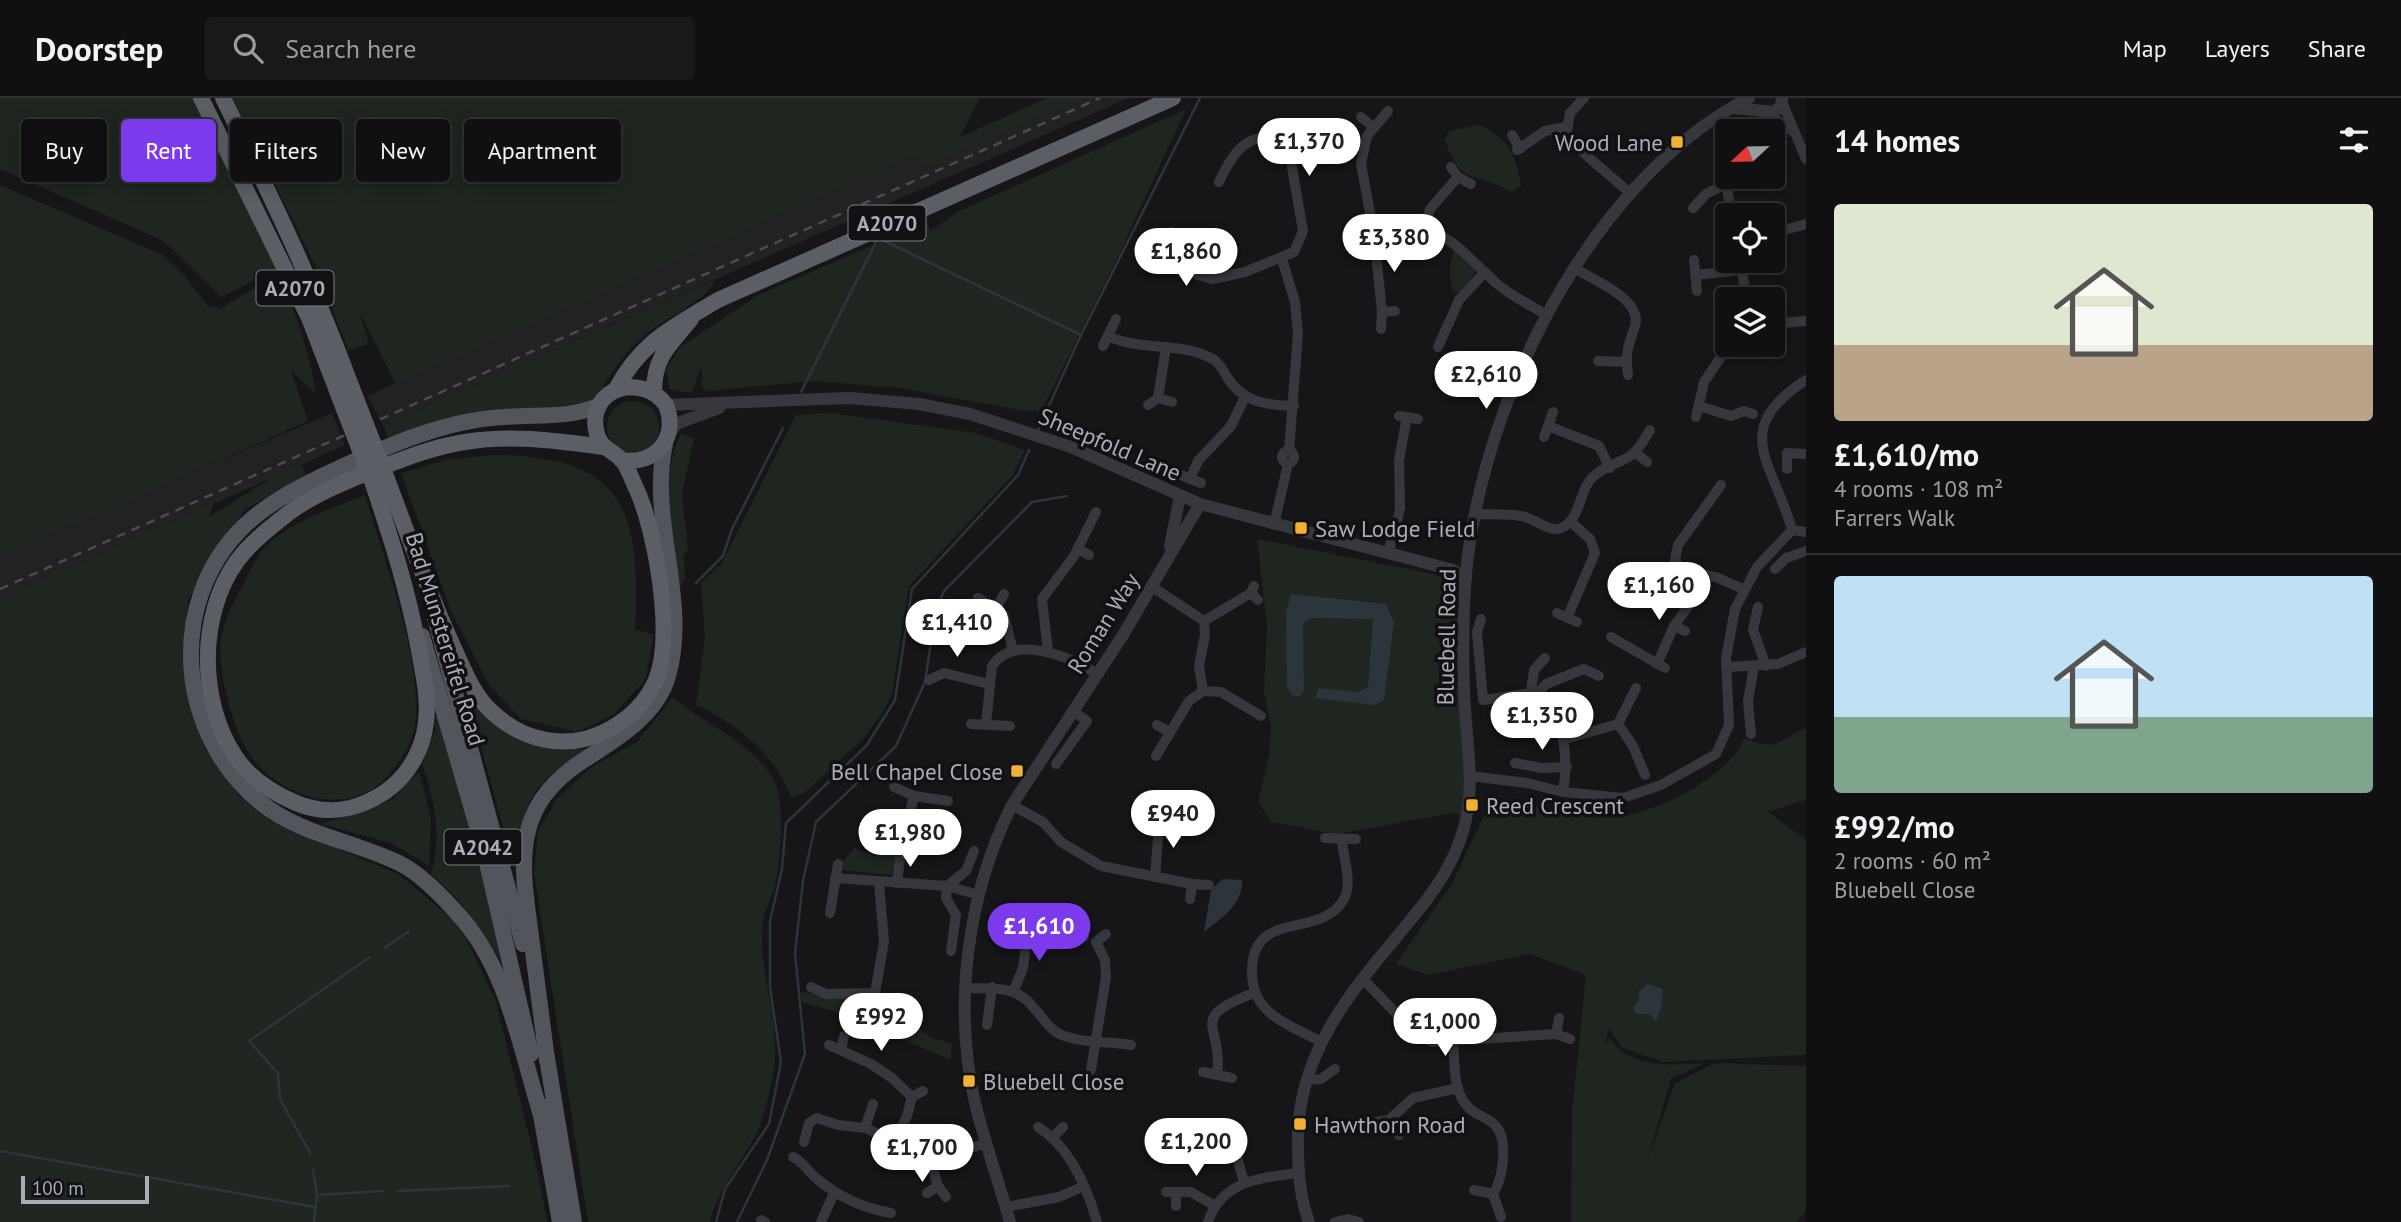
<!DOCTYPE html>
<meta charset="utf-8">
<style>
:root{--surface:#101012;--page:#19191b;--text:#f1f3f6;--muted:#9c9d9f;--line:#303032;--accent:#7c3aed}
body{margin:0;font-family:"PT Sans",sans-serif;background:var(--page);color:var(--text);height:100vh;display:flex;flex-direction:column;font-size:26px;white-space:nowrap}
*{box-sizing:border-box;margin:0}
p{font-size:23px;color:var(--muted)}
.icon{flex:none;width:38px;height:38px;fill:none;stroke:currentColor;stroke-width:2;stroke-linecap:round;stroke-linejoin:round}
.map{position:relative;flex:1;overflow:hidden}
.drawer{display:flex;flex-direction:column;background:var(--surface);width:595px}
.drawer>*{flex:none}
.top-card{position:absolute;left:21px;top:21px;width:665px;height:63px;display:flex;gap:14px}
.needle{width:46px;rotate:248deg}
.controls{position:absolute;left:1715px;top:21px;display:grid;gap:14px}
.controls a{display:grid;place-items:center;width:70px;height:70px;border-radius:7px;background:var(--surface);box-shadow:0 4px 18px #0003,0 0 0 2px var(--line);font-size:35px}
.scale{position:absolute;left:21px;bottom:18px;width:128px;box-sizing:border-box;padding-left:7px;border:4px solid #a8adb8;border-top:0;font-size:19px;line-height:24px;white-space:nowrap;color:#a8adb8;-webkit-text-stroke:5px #111113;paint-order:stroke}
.price{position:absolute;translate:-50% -60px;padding:0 16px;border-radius:24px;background:#fff;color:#222;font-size:23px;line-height:46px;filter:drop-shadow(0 2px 4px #0008)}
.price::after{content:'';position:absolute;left:50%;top:42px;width:21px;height:16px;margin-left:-10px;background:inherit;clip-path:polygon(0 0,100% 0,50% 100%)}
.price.current{background:var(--accent);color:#fff}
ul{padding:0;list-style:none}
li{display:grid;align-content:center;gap:14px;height:371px;padding:0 28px}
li+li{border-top:2px solid var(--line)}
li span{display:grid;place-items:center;height:217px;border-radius:7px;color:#555}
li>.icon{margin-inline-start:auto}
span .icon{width:126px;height:126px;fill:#fffc;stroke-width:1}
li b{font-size:30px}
h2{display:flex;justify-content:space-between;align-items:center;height:84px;padding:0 28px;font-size:30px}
.tag{padding:0 24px;border-radius:7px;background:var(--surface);box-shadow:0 4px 18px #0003,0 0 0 2px var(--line);font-size:24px;line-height:63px}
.tag.current{background:var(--accent);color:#fff}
header{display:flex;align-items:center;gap:42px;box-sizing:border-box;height:98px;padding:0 35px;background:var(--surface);border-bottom:2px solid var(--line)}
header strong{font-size:33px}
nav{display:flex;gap:38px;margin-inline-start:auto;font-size:24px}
.search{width:490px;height:63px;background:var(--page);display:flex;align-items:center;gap:18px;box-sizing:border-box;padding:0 24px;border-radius:7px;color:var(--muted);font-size:26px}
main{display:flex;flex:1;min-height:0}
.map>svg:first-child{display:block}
</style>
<header>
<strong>Doorstep</strong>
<div class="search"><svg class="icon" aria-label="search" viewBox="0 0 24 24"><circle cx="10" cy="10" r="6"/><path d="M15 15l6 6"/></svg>Search here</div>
<nav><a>Map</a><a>Layers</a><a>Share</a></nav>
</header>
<main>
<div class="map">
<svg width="1806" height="1124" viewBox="0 0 1806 1124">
<rect width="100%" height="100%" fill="#161618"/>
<g fill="#222225">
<polygon points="1050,0 1129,0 383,327 367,298"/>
<polygon points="332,315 345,347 0,502 0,463 50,435"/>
</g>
<g fill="#1e261f">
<path d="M0 0H194C235 86 303 203 316 296L291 273 308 323 89 421 50 435 0 463V87L163 157 186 179 207 207 221 210 260 187 254 173 253 183 221 199 164 143 0 71Z"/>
<polygon points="232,0 980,0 960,39 1047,0 1082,0 923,70 917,58 396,286 359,213 369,246 348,252 315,167"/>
<polygon points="1186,11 1120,154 1042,312 1025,313 899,290 815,283 707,293 701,287 702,268 691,295 670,291 666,272 680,249 758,197 926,124 931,133 957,114"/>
<path d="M1479 27C1508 39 1517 58 1521 88L1512 94C1477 74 1459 89 1445 41L1449 33Z"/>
<path d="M1454 152 1475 172 1471 182 1459 195 1453 193C1449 180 1449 165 1454 152Z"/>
<path d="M715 182C705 205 664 220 644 238 623 255 609 280 594 302 526 318 454 312 389 342L383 327Z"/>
<circle cx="633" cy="329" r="26"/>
<path d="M830 315 976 335 1025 352 1012 378 909 488 892 596 883 614 863 641 803 696 791 700C778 658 735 624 696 607L705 540 701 485 722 465 796 317Z"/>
<path d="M681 335 694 341 682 395 688 451 684 458 685 482 680 487C670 434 658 387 681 335Z"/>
<path d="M491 357C624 357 641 411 635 531L654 537 645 582 614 616 578 634 521 621 489 587 451 513 401 375 445 362Z"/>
<polygon points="300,363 306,376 246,411 212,458 188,503 185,586 205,650 238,696 270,722 398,776 459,826 496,903 539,1080 547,1124 0,1124 0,502 214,404 209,419"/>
<path d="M365 397C384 462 419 551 416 618 415 641 405 657 391 674 353 723 278 701 248 654 234 632 220 579 220 552 220 530 234 502 245 483 251 472 257 456 267 447 294 422 331 411 365 397Z"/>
<polygon points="1257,441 1453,480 1458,490 1458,584 1466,672 1462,717 1454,715 1336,736 1271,724 1258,704 1269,657 1271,629 1264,594 1267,527"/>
<path d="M466 594C509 642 526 654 591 650 531 682 521 707 515 773Z"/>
<path d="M673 599C705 628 757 645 776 687 785 706 780 766 775 787 771 802 762 817 762 833 760 875 777 917 775 959 775 972 767 1008 762 1021 750 1058 719 1085 710 1124H588L534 775 538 733 557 701 590 670 637 644Z"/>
<path d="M436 603 468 707 508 875C486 837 465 805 431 776 442 740 435 701 422 666L435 633Z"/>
<path d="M1806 630V702L1768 714 1806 742V957L1663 964 1622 950 1609 931 1605 946 1610 940C1629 971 1673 967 1705 965L1671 981 1647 1064 1675 985 1715 965 1806 968V1113L1796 1124H1571L1572 1013 1586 877 1530 856 1429 877 1396 866 1453 784 1484 717C1497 715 1512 709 1526 709 1558 709 1589 723 1622 718 1663 712 1728 678 1745 640 1778 654 1778 642 1806 630Z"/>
<polygon points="419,673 431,721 429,768 391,745 321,726 392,702"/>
<polygon points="855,749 862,754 896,757 892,777 842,772 843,764"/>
<polygon points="801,894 877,903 934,941 952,945 951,962 904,942 841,924 841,915 802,904"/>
</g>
<g fill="#2c353c">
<polygon points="1291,496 1386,506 1394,524 1384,602 1375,607 1315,600 1319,590 1358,594 1368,589 1373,521 1312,520 1303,525 1304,593 1300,598 1293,598 1287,588 1286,515"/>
<path d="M1223 781 1242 782C1243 806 1222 820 1204 834L1211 792Z"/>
<polygon points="1648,886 1663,891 1662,907 1656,923 1649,916 1636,916 1633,910 1639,902 1639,893"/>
</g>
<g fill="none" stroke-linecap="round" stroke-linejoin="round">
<g stroke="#2c353c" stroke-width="2.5">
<polyline points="801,294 878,140 1081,237"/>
<polyline points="1037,334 1081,237 1200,0"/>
<polyline points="696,485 723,458 732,431 783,330"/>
<polyline points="385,850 409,833"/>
<polyline points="0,1053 315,1109"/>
<polyline points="310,1055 280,1001 278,975 249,943 370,859"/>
<polyline points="313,1072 317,1097 314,1124"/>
<polyline points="398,1093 509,1088"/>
<polyline points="317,1097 383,1093"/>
<polyline points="716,1124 725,1091 769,1026 781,964 770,890 770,823 782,771 786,725 867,647 895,602 912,491 1018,377 1029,352"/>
<polyline points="737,1124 767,1062 805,956 795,855 803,783 816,724 896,648 925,584 936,511 944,493 1032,404 1067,398"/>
</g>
<g stroke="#37383d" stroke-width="10">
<polyline points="1584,0 1570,15 1567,34 1578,50 1631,96"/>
<polyline points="1782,4 1806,61"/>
<polyline points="1767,15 1794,34"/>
<polyline points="1361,19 1372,28"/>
<polyline points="1512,37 1520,51"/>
<polyline points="1517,52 1545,33 1566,29"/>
<polyline points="1451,69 1458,79 1471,86"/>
<polyline points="1737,83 1759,79"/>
<polyline points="1693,110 1706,96 1726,86 1732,117"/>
<polyline points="1424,132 1430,111 1458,79"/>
<path d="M1374 133C1445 124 1449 142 1496 185 1511 198 1530 207 1547 217"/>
<polyline points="1773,135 1806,126"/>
<path d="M1146 161 1212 181 1245 174 1294 154 1303 133 1290 58 1285 48 1270 39C1241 39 1230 61 1219 84"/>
<polyline points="1282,161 1295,204 1298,235 1289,353"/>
<polyline points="1694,162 1697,193"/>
<polyline points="1740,163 1747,201"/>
<polyline points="1160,165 1171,134"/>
<path d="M1574 170C1593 182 1643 201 1635 228 1628 249 1625 254 1628 277"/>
<polyline points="1695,177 1742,172"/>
<polyline points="1382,214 1395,213"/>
<polyline points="1773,226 1806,223"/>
<polyline points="1381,231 1382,214 1374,136 1361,66 1367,38 1388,13"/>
<path d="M1108 238C1140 253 1177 244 1209 259 1219 263 1222 271 1227 279 1243 305 1267 307 1294 308"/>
<polyline points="1103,248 1116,221"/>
<polyline points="1438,249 1459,202 1485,174"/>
<polyline points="1598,263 1626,264"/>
<polyline points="1158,300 1172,304"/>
<polyline points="1148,307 1158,300 1166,249"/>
<polyline points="1699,308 1731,318 1744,313 1753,316"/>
<polyline points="1399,318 1418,321"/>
<polyline points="1696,319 1704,284 1729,247"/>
<polyline points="1548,328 1599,348 1610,370"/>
<polyline points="1544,339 1553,314"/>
<circle cx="1288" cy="359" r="6"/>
<polyline points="1636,355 1647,364"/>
<polyline points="1787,371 1787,355 1806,356"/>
<polyline points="1178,376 1201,385"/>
<polyline points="1190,381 1198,363 1231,328 1245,299"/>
<polyline points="1721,387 1678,447 1675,462 1679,470 1718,480 1743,491"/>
<path d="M1476 416C1491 417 1511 415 1525 419 1541 423 1556 443 1572 421 1582 408 1581 389 1594 378 1622 355 1627 373 1650 332"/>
<polyline points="1274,427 1288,366"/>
<polyline points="1792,432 1806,434"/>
<polyline points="1078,451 1089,457"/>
<polyline points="1388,456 1400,411 1399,362 1407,319"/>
<polyline points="1775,471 1786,460 1806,453"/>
<polyline points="1151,488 1204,523 1205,537 1199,568 1203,593"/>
<polyline points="1254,488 1251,495 1258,502"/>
<polyline points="978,500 1004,517 1013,553"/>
<polyline points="997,509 1004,496"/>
<polyline points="1758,509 1753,532 1766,568"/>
<polyline points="1557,515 1577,524"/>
<polyline points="1567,520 1595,455 1590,441 1571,424"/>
<polyline points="1481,521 1477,534 1483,602 1539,594 1546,586 1584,571 1599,578"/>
<polyline points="1204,523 1251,495"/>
<polyline points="1674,528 1685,533"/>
<polyline points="1611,539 1665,570"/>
<polyline points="1048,553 1042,501 1074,458 1096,414"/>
<polyline points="1657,566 1674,528 1694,500 1700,477"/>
<polyline points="1727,569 1778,566 1806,554"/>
<polyline points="929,582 944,575 989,586"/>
<polyline points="1531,593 1534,572 1545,560"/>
<path d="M1539 594C1565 623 1569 658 1563 694"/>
<polyline points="971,626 1010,628"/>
<path d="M986 626 992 568C1014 535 1070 559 1096 575"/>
<polyline points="1618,626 1636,590"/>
<polyline points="1157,627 1170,634"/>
<polyline points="1751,636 1748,603 1754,568"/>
<polyline points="1565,641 1618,626 1633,648 1645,677"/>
<polyline points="1156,658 1189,603 1203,593 1221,594 1261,618"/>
<polyline points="1515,665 1541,670 1567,669"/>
<polyline points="1056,666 1087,623 1073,613"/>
<path d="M1470 678 1527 685 1563 694 1623 700 1661 687 1716 656 1729 627 1726 560 1735 511 1757 469 1792 432C1774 365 1728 332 1806 282"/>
<polyline points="894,689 914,698 948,703"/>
<polyline points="1012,707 1043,724 1061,744 1101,768 1192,786"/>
<polyline points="1325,740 1356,741"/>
<polyline points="1155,779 1158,740 1156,729"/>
<polyline points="835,780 947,788 979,797"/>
<polyline points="897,785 901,751 914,698"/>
<polyline points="1190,801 1192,786 1209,787"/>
<polyline points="830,815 838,766"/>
<polyline points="1016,817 1029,825 1084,839"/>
<polyline points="951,853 956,817 946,800 947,788 966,773 974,753"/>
<polyline points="1362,880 1416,936 1432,944 1556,936 1570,941"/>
<polyline points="811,889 826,896 875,895 884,844 879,785"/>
<path d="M965 890C993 891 1015 886 1034 910 1041 917 1048 929 1056 934 1076 946 1108 943 1131 947"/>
<polyline points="1014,892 1023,870 1029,825"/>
<polyline points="987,927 992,889"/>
<polyline points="1556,936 1559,920"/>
<path d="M1320 943C1289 927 1252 916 1252 875 1251 809 1320 843 1344 801 1353 784 1343 760 1342 742"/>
<path d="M1453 945C1455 964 1453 988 1464 1004 1471 1016 1486 1018 1495 1027 1509 1042 1503 1081 1493 1096"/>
<polyline points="829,947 871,966 892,980 912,999"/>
<polyline points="841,952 844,938"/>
<polyline points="1091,972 1106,879 1105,862 1096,844 1106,836"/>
<polyline points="1203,974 1232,980"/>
<path d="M1217 977C1224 926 1185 921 1254 895"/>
<polyline points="1306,982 1321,981 1335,971"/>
<polyline points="1389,1022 1399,1037"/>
<path d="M1169 1025C1188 1038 1213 1025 1231 1037L1244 1084"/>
<polyline points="1370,1025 1389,1022 1413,1000 1458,990"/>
<path d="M1038 1029C1070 1049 1087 1089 1097 1124"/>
<polyline points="865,1030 873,1006"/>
<polyline points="1053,1039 1063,1029"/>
<polyline points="895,1042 907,1018 912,999 923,993"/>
<polyline points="804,1044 809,1025 817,1020 838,1027 865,1030 929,1058 957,1054 987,1045"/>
<polyline points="929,1058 938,1088 946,1099"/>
<path d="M793 1059C805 1065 807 1073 817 1081 839 1099 862 1110 891 1115"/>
<polyline points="1474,1092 1493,1096 1501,1119"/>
<polyline points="1166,1094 1191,1094 1215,1108"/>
<polyline points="1176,1094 1176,1108"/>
<polyline points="927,1095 938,1088"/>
<polyline points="1006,1109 1059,1099 1084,1088"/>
<polyline points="761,1122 765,1124"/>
<polyline points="821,1124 834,1095"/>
<path d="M1208 1124C1222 1082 1261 1080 1298 1075"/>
<polyline points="1335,1124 1348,1121 1359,1124"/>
</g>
<g stroke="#37383d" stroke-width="12">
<polyline points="1732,10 1774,14 1781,8 1782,0"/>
<polyline points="666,307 850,300 919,306 970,316 1071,349 1200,406 1453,472 1466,480"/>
<polyline points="670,334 678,325 719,310"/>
<polyline points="1170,448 1180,398"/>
<path d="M1010 1124C999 1085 985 1045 975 1005 953 907 967 797 1012 707L1123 537 1200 406"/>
<path d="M1309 1124C1300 1100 1298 1074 1298 1049 1295 958 1349 896 1404 830 1429 800 1452 771 1463 733 1475 693 1468 653 1465 612 1463 578 1463 544 1464 510 1468 329 1583 85 1749 0"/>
</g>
<g stroke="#53555c" stroke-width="16">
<polyline points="435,520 523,846"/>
<polyline points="422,538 485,756 531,956"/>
<polyline points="546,954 574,1124"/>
<path d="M547 962C542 923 537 884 532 846 522 770 508 710 584 662 617 641 657 617 668 578 690 502 648 423 665 346"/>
<polyline points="539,1006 560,1124"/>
<path d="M540 1014C520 948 506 867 457 815 441 797 422 777 401 766 355 743 300 737 260 704 178 637 165 506 243 429 269 404 302 387 335 372 387 348 445 322 504 319 540 316 563 321 599 308"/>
</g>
<g stroke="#5b5e65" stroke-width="16">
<polyline points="201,0 309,220 337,293"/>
<path d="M223 0C269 94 314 187 350 285"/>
<path d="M616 291C642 243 673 229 718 202L1173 0"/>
<path d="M654 294C654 258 670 247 691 221"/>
<path d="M387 381C408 437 428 493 453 548 462 568 471 591 486 608 519 643 567 655 610 631 630 620 647 603 656 582 674 538 656 433 636 390 632 382 628 369 622 362 611 351 599 350 596 332 588 288 643 275 666 307 679 339 656 368 621 362"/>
<path d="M373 386C392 443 408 493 419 552 423 576 429 600 426 624 423 652 408 678 385 694 358 712 327 718 296 705 273 695 249 680 235 658 199 604 198 517 237 463 252 443 271 429 290 414 313 397 342 385 369 374 400 362 432 349 465 344 510 336 558 343 603 349"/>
</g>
<polyline stroke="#4a4c52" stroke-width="2.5" stroke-dasharray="9 7" stroke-linecap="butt" points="0,491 1100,0"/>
<g stroke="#5b5e65" stroke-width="16">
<polyline points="350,285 387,381"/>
<polyline points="337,293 373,386"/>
</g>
</g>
<g fill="#f2b134" stroke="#111113" stroke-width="2.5">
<rect x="1670" y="37" width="14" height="14" rx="3.5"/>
<rect x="1294" y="423" width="14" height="14" rx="3.5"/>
<rect x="1010" y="666" width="14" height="14" rx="3.5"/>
<rect x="1465" y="700" width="14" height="14" rx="3.5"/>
<rect x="962" y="976" width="14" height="14" rx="3.5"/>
<rect x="1293" y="1019" width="14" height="14" rx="3.5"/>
</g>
<g text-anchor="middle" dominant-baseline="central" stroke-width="7" stroke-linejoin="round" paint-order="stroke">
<g fill="#111113" stroke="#7b7e86" stroke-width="2">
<rect x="848.5" y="107.5" width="77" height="35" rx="5"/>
<rect x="256.5" y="172.5" width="77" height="35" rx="5"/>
<rect x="444.5" y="731.5" width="77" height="35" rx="5"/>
</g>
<g font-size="21" font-weight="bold" fill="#a8adb8">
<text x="887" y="125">A2070</text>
<text x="295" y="190">A2070</text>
<text x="483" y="749">A2042</text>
</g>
<g font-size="23" fill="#a8adb8" stroke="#111113" text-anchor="start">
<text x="1663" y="44" text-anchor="end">Wood Lane</text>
<text x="1315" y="430">Saw Lodge Field</text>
<text x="1003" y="673" text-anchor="end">Bell Chapel Close</text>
<text x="1486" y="707">Reed Crescent</text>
<text x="983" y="983">Bluebell Close</text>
<text x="1314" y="1026">Hawthorn Road</text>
</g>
<g font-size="23" fill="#a8adb8" stroke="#111113">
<text transform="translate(1110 346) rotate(23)">Sheepfold Lane</text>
<text transform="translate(1103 525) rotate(-58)">Roman Way</text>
<text transform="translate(1446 539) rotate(-89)">Bluebell Road</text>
<text transform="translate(446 541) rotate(73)">Bad Munstereifel Road</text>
</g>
</g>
</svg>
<div class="controls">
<a><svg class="needle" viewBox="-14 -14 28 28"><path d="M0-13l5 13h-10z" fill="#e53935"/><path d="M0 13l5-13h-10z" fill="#9c9d9f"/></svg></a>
<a><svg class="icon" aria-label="locate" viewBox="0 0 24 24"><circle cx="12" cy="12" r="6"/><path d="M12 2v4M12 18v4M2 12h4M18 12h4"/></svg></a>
<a><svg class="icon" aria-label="layers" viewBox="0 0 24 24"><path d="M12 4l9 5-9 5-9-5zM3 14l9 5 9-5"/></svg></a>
</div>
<div class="scale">100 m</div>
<b class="price" style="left:1309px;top:80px">£1,370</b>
<b class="price" style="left:1394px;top:176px">£3,380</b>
<b class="price" style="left:1186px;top:190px">£1,860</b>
<b class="price" style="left:1486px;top:313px">£2,610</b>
<b class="price" style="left:1659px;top:524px">£1,160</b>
<b class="price" style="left:957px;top:561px">£1,410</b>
<b class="price" style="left:1542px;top:654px">£1,350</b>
<b class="price" style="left:1173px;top:752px">£940</b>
<b class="price" style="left:910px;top:771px">£1,980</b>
<b class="price current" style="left:1039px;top:865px">£1,610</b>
<b class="price" style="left:881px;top:955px">£992</b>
<b class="price" style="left:1445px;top:960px">£1,000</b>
<b class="price" style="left:1196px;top:1080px">£1,200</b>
<b class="price" style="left:922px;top:1086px">£1,700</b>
<div class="top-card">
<a class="tag">Buy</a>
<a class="tag current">Rent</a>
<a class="tag">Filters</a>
<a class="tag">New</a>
<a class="tag">Apartment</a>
</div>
</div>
<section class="drawer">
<h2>14 homes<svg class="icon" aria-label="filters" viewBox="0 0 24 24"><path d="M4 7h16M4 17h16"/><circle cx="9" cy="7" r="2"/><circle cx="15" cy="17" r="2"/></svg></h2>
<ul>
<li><span style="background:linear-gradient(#dfe7d0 65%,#b9a48a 0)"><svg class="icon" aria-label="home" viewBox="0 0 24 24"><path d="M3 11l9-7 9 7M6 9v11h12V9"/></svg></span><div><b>£1,610/mo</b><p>4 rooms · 108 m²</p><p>Farrers Walk</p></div></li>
<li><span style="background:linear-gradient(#bfe0f5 65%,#7fa58c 0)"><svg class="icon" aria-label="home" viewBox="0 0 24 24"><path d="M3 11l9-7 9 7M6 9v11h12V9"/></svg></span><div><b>£992/mo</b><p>2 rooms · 60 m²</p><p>Bluebell Close</p></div></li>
</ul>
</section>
</main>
